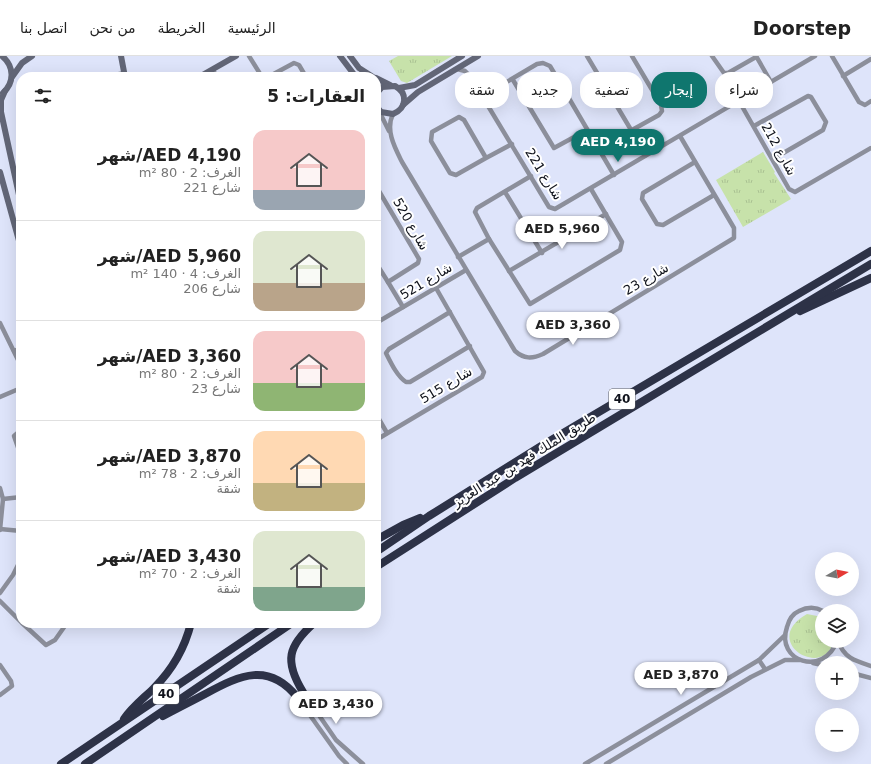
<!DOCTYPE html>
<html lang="ar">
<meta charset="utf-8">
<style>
:root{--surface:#fff;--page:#f2f2f2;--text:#222;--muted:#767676;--line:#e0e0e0;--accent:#0f766e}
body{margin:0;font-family:"DejaVu Sans","Noto Sans Arabic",sans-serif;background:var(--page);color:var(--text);direction:rtl;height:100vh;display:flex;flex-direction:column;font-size:15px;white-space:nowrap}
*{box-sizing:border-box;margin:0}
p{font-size:13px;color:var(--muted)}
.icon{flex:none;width:22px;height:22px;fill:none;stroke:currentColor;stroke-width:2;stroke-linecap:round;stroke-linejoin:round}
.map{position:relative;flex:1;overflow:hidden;direction:ltr}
.panel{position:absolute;left:16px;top:16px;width:365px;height:556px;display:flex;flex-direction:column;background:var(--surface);border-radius:16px;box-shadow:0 4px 16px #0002;direction:rtl}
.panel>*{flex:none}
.top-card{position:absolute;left:393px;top:16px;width:380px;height:36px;direction:rtl;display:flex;gap:8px}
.needle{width:26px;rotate:80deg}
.tools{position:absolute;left:815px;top:496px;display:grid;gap:8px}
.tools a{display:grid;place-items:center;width:44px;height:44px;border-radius:50%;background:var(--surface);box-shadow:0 4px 16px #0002;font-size:20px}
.price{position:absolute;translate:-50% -34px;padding:0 9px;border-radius:14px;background:#fff;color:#222;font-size:13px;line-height:26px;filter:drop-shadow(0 1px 2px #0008)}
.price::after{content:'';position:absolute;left:50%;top:24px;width:12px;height:9px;margin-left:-6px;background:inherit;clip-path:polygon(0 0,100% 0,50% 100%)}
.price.on{background:var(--accent);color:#fff}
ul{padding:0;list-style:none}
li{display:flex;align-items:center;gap:12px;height:100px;padding:0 16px}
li+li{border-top:1px solid var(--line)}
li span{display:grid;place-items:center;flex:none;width:112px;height:80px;border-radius:12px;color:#555}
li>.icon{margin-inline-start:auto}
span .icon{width:48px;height:48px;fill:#fffc;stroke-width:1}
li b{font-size:17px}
h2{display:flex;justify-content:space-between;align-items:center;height:48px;padding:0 16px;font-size:17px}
.pill{padding:0 14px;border-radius:16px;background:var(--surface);box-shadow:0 4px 16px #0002;font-size:14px;line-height:36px}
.pill.on{background:var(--accent);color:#fff}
header{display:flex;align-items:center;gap:24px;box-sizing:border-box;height:56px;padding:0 20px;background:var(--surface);border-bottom:1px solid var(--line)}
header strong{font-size:19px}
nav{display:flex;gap:22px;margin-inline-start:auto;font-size:14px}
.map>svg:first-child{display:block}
</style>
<header>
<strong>Doorstep</strong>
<nav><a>الرئيسية</a><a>الخريطة</a><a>من نحن</a><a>اتصل بنا</a></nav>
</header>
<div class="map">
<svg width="871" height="708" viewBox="0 0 871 708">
<defs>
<pattern id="grass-tufts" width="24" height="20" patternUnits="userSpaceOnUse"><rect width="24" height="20" fill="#c7e2aa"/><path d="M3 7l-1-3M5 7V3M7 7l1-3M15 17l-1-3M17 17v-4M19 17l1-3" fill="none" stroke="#aac192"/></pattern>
</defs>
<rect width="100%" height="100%" fill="#dee4fa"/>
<g fill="url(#grass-tufts)">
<polygon points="398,0 452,0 407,27 401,25 389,5"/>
<polygon points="763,96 775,116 774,117 791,143 743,171 716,124"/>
<path d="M807 558 822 561V585H834C823 625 759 585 807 558Z"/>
</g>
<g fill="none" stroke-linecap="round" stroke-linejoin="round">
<g stroke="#8c8f9b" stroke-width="4.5">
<polyline points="249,0 262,21"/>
<polyline points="587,0 646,99"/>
<polyline points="712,0 724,17 728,17 756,1"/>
<polyline points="756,0 771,26"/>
<polyline points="832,0 859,46 865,49 871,45"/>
<polyline points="457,13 465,15 470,20 549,151 555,153 815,0"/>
<polyline points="213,14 217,21"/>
<polyline points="843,20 871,3"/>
<polyline points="106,21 124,17"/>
<polyline points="268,21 294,7 299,9 306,21"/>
<polyline points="513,24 554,92 587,74"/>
<polyline points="483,40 537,8 543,7 550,10 614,119"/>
<polyline points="739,45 789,133 795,136 871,92"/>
<polyline points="379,55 389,75"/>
<path d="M393 58C385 74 395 92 402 106L515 295C524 303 532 303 543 298L734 182V172L680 80"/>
<polyline points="754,70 808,40 811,41 826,66 823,74 773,103"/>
<polyline points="632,74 659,59 662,55 661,49 632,0"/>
<polyline points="486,102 456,119 450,117 431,85 432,76 459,61 464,64 486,102 512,88"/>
<polyline points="695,106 643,137 642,143 657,168 663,169 714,139"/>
<polyline points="531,120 477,152 475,156 489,183 530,248 620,194 622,186 591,133"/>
<polyline points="376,130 419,203 418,207 388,226 403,251"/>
<polyline points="505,136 542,197"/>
<polyline points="458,201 489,183"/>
<polyline points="376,207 388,226"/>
<polyline points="509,215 606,158"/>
<path d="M450 256 389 293 386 297C391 307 397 320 406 326H410L470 290"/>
<polyline points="0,267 21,310"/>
<polyline points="376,267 466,214"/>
<polyline points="14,295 21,292"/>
<polyline points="0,341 21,332"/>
<polyline points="376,358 387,377"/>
<polyline points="21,374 14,380 21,400"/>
<polyline points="376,384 482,321 484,316 436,232"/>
<polyline points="0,432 3,443 0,474"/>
<polyline points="3,443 21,441"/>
<polyline points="0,473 21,475"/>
<polyline points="0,537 13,519 21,503"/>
<polyline points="0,545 21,566"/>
<path d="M823 555C816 551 807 551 799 555 792 558 789 563 787 571 775 606 824 621 837 585"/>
<polyline points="22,567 46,589 55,584 67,567"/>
<path d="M838 585C844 602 855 605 871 610"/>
<polyline points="759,604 765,613"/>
<polyline points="813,607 822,609"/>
<polyline points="0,609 11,625 12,630 0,639"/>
<polyline points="852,617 871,622"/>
<polyline points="347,708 339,700 297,641 302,639 303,636 336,684 363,708"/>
<polyline points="585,708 759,604 784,580"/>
<polyline points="606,708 751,621 785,604 800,604"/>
</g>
<g stroke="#626677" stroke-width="6">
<path d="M2 0C14 10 15 26 3 37"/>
<polyline points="121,0 125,21"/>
<polyline points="340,0 356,21"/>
<polyline points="350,0 359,12 373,21"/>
<polyline points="12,21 22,7 32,0"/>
<polyline points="199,21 236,0"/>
<polyline points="376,22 390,29"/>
<polyline points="399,32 415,29 462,0"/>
<polyline points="5,35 1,44 1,56 21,148"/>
<path d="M376 38 382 31 395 30C408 37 407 52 393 58L381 56 376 50"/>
<polyline points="403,49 418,36 478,0"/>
<polyline points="0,116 21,192"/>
</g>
<g stroke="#2d3247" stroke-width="8">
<polyline points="800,255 871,222"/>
<polyline points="376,484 403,469 420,462"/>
<polyline points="376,496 429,460 543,389 871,195"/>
<polyline points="376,511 515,422 871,208"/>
<path d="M303 636C284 605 288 590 314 567"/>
<path d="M163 660C178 652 192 645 207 637 240 619 269 606 297 641"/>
<path d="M124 663C132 651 144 642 154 632 172 614 185 591 191 567"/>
<polyline points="61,708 270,567"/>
<polyline points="85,708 292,567"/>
</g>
</g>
<g text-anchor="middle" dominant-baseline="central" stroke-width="4" stroke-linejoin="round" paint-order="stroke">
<g fill="#fff" stroke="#585a60" stroke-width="1">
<rect x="609" y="333" width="26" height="20" rx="3"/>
<rect x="153" y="628" width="26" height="20" rx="3"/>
</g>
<g font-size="12" font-weight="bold" fill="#10131c">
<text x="622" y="343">40</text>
<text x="166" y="638">40</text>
</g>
<g font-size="13" fill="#10131c" stroke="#fff">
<text transform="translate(779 93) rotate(61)">شارع 212</text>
<text transform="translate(544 118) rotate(58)">شارع 221</text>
<text transform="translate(411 168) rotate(60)">شارع 520</text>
<text transform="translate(646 223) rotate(-31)">شارع 23</text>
<text transform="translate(426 225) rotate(-31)">شارع 521</text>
<text transform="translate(446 329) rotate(-31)">شارع 515</text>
<text transform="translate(524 404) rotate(-32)">طريق الملك فهد بن عبد العزيز</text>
</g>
</g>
</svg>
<div class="tools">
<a><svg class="needle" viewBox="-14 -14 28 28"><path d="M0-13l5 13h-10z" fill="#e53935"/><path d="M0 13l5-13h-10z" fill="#767676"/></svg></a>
<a><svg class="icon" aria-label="layers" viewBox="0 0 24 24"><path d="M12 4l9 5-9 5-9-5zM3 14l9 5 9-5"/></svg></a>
<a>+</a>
<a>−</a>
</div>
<b class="price on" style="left:618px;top:107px">AED 4,190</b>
<b class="price" style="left:562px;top:194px">AED 5,960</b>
<b class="price" style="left:573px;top:290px">AED 3,360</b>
<b class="price" style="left:681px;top:640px">AED 3,870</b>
<b class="price" style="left:336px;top:669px">AED 3,430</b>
<div class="top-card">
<a class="pill">شراء</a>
<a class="pill on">إيجار</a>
<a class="pill">تصفية</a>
<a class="pill">جديد</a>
<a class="pill">شقة</a>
</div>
<section class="panel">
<h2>العقارات: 5<svg class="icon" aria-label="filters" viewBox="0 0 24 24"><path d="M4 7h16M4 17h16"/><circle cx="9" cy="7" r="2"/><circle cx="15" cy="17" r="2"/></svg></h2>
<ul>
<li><span style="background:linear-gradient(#f6c9c9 75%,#9aa5b1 0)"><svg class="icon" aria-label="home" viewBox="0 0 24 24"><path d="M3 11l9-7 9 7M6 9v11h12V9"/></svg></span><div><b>AED 4,190/شهر</b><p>الغرف: 2 · 80 m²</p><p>شارع 221</p></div></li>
<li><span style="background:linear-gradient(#dfe7d0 65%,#b9a48a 0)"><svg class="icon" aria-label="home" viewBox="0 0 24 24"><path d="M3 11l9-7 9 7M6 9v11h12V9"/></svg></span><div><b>AED 5,960/شهر</b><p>الغرف: 4 · 140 m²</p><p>شارع 206</p></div></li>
<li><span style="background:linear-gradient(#f6c9c9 65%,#8fb573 0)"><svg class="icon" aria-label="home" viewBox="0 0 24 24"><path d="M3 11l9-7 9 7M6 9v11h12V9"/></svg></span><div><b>AED 3,360/شهر</b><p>الغرف: 2 · 80 m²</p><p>شارع 23</p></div></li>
<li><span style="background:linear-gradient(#ffd9b3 65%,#c2b280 0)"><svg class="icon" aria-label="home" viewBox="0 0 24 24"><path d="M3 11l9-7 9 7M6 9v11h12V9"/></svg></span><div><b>AED 3,870/شهر</b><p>الغرف: 2 · 78 m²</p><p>شقة</p></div></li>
<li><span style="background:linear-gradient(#dfe7d0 70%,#7fa58c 0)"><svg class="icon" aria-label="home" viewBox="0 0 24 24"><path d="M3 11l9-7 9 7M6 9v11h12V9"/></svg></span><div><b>AED 3,430/شهر</b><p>الغرف: 2 · 70 m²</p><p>شقة</p></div></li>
</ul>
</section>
</div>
